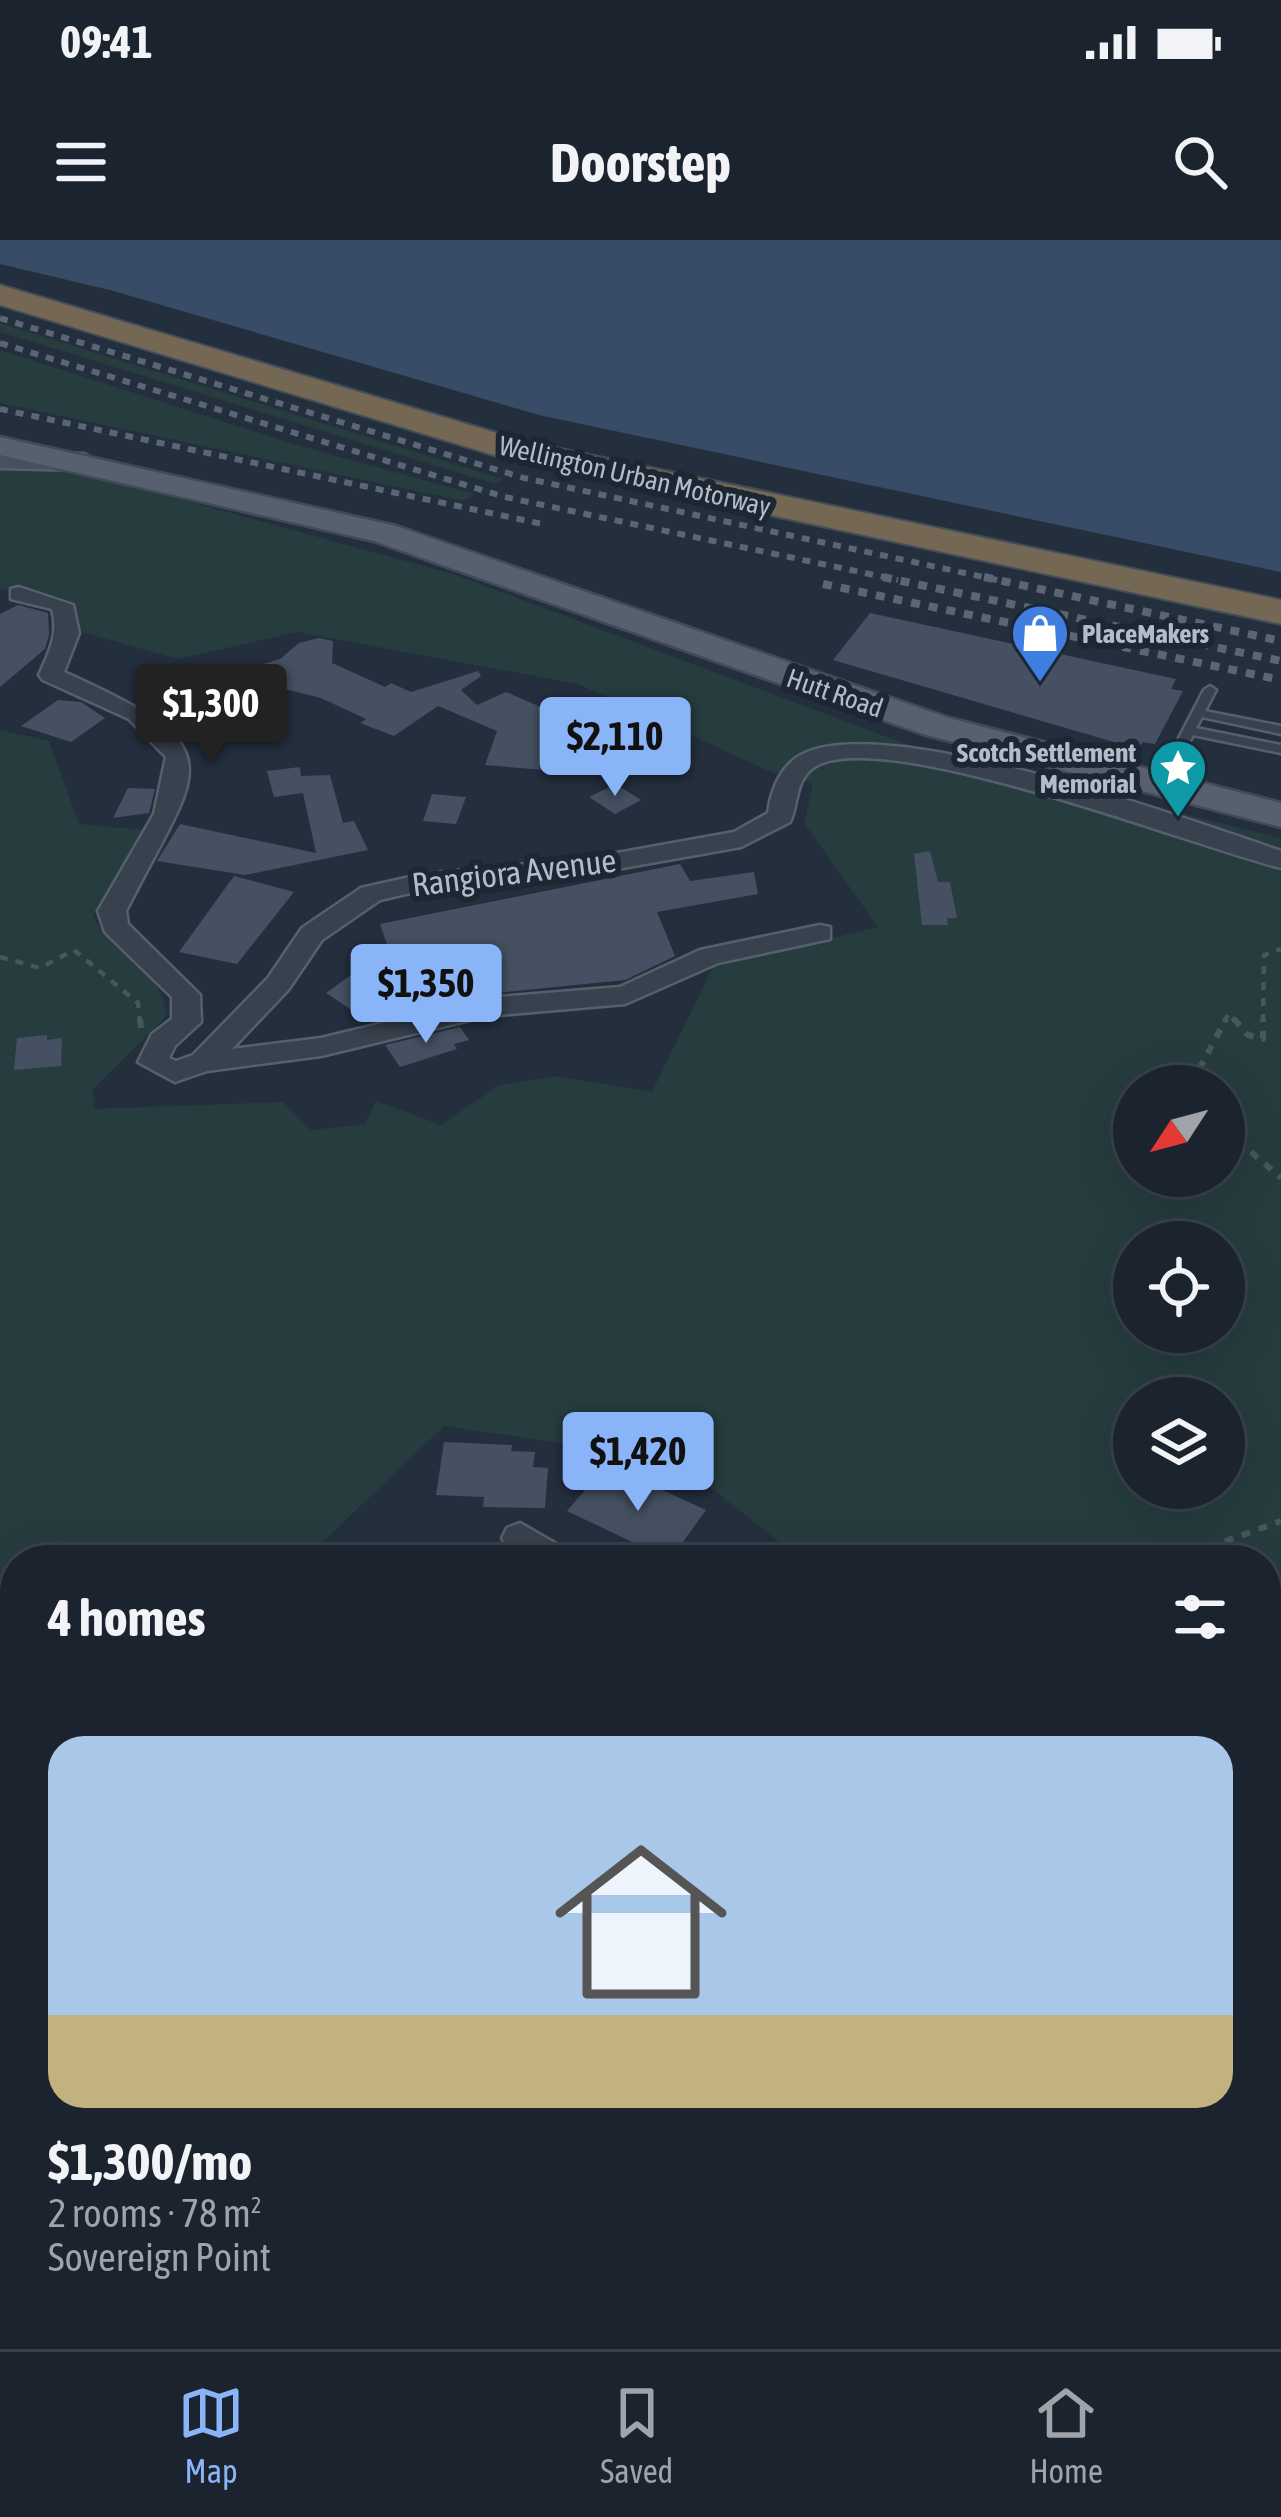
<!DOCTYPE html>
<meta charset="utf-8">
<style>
:root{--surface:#1b232e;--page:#242b36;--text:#f1f3f6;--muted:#a0a4aa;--line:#39404a;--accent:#8ab4f8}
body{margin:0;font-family:"Asap Condensed",sans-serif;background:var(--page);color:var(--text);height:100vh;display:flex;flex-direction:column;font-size:45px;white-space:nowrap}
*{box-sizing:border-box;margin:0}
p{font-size:39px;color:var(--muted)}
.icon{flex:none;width:66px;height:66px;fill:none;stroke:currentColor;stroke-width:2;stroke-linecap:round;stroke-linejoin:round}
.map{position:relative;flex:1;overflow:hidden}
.details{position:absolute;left:0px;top:1305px;width:1281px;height:804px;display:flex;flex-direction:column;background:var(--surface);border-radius:48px 48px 0 0;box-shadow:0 12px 48px #0002,0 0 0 3px var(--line)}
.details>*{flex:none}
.needle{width:78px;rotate:234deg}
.tools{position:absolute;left:1113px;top:825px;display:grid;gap:24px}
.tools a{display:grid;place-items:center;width:132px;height:132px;border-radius:50%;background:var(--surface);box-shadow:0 12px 48px #0002,0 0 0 3px var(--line);font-size:60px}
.price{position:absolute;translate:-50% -102px;padding:0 27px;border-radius:12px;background:var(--accent);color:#111;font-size:39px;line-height:78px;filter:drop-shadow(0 3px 6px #0008)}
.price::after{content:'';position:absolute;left:50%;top:72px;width:36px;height:27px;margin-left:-18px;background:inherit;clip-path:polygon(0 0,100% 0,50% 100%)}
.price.active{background:#222;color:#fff}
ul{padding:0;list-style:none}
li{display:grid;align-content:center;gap:24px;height:636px;padding:0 48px}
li+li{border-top:3px solid var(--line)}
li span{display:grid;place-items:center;height:372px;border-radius:36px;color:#555}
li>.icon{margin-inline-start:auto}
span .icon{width:216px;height:216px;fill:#fffc;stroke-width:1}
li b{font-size:51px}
h2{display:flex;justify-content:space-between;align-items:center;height:144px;padding:0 48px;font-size:51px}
.status{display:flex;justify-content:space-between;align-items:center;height:84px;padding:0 60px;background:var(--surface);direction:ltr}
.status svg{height:33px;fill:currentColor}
header{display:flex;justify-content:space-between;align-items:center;height:156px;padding:0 48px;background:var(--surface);font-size:54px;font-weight:700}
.dock{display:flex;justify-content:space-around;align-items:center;height:168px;border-top:3px solid var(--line);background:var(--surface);font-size:33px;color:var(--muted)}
.dock a{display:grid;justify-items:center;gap:6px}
.dock .active{color:var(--accent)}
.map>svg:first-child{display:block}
</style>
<div class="status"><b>09:41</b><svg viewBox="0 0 49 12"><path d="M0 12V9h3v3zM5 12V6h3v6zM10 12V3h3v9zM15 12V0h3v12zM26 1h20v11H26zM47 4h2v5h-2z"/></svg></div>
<header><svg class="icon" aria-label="menu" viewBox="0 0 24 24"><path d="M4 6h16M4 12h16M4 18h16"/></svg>Doorstep<svg class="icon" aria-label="search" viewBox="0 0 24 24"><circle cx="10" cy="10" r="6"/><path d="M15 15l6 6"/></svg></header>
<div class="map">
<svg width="1281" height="2109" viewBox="0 0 1281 2109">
<rect width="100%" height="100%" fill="#242f3e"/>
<g fill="#263c3f" fill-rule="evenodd">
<polygon points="0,83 503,239 495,244 0,92"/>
<polygon points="0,110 300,206 475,254 464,261 0,163"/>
<path d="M0 209 456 335 922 510 1281 598V2097L1226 2100 1199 2109H983L963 2094H1266V1320H785L788 1309 675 1219 444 1186 304 1320H15V1525L0 1527V490L49 501 79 584 142 590 93 677C112 711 168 736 166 777L92 850 95 869 283 862 311 890 365 884 376 861 441 885 498 846 553 836 652 852 713 727 878 687 804 583 813 544 767 530 578 444 297 392 178 419 75 390 64 365 0 348ZM1134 846H1224V936H1134ZM1134 1002H1224V1092H1134ZM1134 1158H1224V1248H1134Z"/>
</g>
<polygon fill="#394c67" points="0,0 1281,0 1281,332 539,175 110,50 0,24"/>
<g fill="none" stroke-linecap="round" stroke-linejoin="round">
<polyline stroke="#394c67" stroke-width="12" points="1266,1378 1281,1359"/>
</g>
<g fill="#455162">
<polygon points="18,365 48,373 49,395 45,409 0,447 0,374"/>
<polygon points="870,373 1176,439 1171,449 1183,451 1155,504 1143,502 1138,509 833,420"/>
<polygon points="319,398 333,401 332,423 385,447 391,443 411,452 478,431 481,436 461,450 477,465 506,452 561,476 678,457 663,504 646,509 546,499 552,504 544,530 485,525 497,491 438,466 394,496 360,483 366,479 321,458 227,435 280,419 299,403"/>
<polygon points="58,460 81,462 105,478 71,502 21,486"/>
<polygon points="300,527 301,536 330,535 343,583 354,581 368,610 245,635 157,621 180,584 316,613 303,553 274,557 267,531"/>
<polygon points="616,544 641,560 615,574 589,557"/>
<polygon points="128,548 155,549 149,573 113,578"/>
<polygon points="432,554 466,557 456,584 423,581"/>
<polygon points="930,611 938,642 950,642 957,678 947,678 948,685 922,685 914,614"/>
<polygon points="680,624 690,641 754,632 758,654 657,672 675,716 625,740 487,754 370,782 326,753 351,735 407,763 380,684"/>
<polygon points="234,636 294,652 237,724 179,712"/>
<polygon points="460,787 469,800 454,804 457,809 400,827 385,805"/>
<polygon points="47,795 47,800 62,798 61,826 14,830 17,798"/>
<polygon points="444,1202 512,1205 511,1211 535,1212 533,1227 548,1228 545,1268 483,1267 484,1257 436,1255"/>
<polygon points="601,1231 647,1255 654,1246 706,1270 670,1320 567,1271"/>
</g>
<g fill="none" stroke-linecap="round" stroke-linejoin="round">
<defs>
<polygon id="service" points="1210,446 1216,450 1205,471 1281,486 1281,494 1202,477 1196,488 1281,505 1281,513 1193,495 1164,549 1156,549 1154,546 1204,450"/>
<g id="minor">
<path d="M19 347 73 365 79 393 64 432C240 511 200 524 126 671L128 684 200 755 201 782 175 806 169 818 176 821 193 815 268 738 302 688 361 648 423 634 589 618 734 592 768 573C771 550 781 523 805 513 894 474 1185 578 1281 611V628C1195 607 887 486 816 526 794 539 799 564 790 582L741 607 589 634 423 650 380 660 322 700 288 750 232 809 321 798 487 758 620 747 700 710 820 685 830 687V699L718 723 625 764 487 776 321 816 207 831 175 842 138 822 152 794 172 779V757L105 692 98 671 154 574 166 517 129 479 43 440 39 435C49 412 59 395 52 369L11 359V349Z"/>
<path d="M520 1283 565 1309 571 1320C543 1320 516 1326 502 1298L507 1288Z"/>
<polygon points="15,1546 15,1582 0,1584 0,1548"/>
<polygon points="914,2094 974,2094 981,2109 920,2109"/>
</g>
<polygon id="secondary" points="0,212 84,214 98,222 84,230 0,228"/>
<polygon id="primary" points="0,197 396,286 949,478 1281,563 1281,587 923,494 374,301 0,215"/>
<polygon id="motorway" points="0,45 527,202 1281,360 1281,384 507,219 0,65"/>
</defs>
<use href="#service" stroke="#565f6c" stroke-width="5"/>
<use href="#minor" stroke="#565f6c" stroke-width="5"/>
<use href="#secondary" stroke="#565f6c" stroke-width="5"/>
<use href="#primary" stroke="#414a57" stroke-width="5"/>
<use href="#motorway" stroke="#434c59" stroke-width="4"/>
<g stroke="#44595c" stroke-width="4.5" stroke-dasharray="8 8" stroke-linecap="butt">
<polyline points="0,717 40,728 74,710 138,763 140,782"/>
<polyline points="1224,782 1229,773 1236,782"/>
<polyline points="1263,782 1264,715 1281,709"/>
</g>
<g stroke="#44595c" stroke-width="6" stroke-dasharray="9 9" stroke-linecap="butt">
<polyline points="140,779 141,788"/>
<polyline points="1234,779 1248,795 1263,799 1263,779"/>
<polyline points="1199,846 1196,835 1226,779"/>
<polyline points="1224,888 1281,938"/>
<polyline points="1174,1320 1281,1281"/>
</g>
<polyline stroke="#44595c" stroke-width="8" stroke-dasharray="12 12" stroke-linecap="butt" points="1266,1980 1281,1978"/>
<use href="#service" fill="#38414e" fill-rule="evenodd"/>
<use href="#minor" fill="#38414e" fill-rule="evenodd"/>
<use href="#secondary" fill="#465061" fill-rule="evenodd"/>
<use href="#primary" fill="#56606e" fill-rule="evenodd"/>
<use href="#motorway" fill="#746855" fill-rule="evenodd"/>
<g stroke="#5a6575" stroke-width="6" stroke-dasharray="8 8" stroke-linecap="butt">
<polyline points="0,78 524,238 997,340"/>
<polyline points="0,103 505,257 898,340"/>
<polyline points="0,169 547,285"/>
</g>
<g stroke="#5a6575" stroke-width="8" stroke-dasharray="9 9" stroke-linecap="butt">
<polyline points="883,337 1281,421"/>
<polyline points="984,337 1281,401"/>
<polyline points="823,344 1281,440"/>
</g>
</g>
<defs>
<symbol id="shop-pin" viewBox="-11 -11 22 30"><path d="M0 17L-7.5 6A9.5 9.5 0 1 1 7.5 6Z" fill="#3f7fe0" stroke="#1d2633"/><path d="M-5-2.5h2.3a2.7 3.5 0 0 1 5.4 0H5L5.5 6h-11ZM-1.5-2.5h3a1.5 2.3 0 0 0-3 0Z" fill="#fff"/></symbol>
<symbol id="sight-pin" viewBox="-11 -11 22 30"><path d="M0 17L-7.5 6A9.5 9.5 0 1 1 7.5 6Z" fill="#0f9aa8" stroke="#1d2633"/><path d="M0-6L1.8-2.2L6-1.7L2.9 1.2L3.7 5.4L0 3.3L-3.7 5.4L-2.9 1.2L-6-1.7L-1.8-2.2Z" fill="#fff"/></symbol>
</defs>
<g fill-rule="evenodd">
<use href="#shop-pin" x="1007" y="360" width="66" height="90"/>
<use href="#sight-pin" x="1145" y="495" width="66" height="90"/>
</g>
<g text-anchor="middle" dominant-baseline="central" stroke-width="12" stroke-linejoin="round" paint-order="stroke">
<g font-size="27" fill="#b4bcc9" stroke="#1d2633">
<text transform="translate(635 236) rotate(13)">Wellington Urban Motorway</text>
<text transform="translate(835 453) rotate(19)">Hutt Road</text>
</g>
<g font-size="27" font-weight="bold" fill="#b4bcc9" stroke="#1d2633" text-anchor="start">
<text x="1082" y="393">PlaceMakers</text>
<text x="1136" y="512" text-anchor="end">Scotch Settlement<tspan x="1136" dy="31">Memorial</tspan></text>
</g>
<g font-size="33" fill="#b4bcc9" stroke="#1d2633">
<text transform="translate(514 632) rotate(-7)">Rangiora Avenue</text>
</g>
</g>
</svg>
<div class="tools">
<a><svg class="needle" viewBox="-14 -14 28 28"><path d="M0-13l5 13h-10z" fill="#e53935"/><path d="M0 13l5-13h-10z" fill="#a0a4aa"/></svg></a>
<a><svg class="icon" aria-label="locate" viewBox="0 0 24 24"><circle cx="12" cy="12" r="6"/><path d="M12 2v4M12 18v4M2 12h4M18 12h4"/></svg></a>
<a><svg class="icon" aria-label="layers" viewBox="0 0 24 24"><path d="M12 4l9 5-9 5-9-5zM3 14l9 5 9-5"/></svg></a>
</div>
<b class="price active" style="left:211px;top:526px">$1,300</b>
<b class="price" style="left:615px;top:559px">$2,110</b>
<b class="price" style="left:426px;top:806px">$1,350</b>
<b class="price" style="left:638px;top:1274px">$1,420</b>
<section class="details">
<h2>4 homes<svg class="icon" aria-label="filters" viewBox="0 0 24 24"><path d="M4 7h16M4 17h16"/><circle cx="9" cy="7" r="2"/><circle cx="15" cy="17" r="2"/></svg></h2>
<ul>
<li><span style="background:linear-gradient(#a9c7e8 75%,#c2b280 0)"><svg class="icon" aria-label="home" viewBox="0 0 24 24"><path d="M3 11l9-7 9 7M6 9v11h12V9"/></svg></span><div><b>$1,300/mo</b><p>2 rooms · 78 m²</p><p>Sovereign Point</p></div></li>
</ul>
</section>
</div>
<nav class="dock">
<a class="active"><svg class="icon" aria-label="map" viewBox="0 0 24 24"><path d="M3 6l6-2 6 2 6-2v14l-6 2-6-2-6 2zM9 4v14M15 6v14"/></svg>Map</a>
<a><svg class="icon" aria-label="saved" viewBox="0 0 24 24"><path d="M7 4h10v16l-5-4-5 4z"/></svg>Saved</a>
<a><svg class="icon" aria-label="home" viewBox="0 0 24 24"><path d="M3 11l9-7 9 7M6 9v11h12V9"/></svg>Home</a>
</nav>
